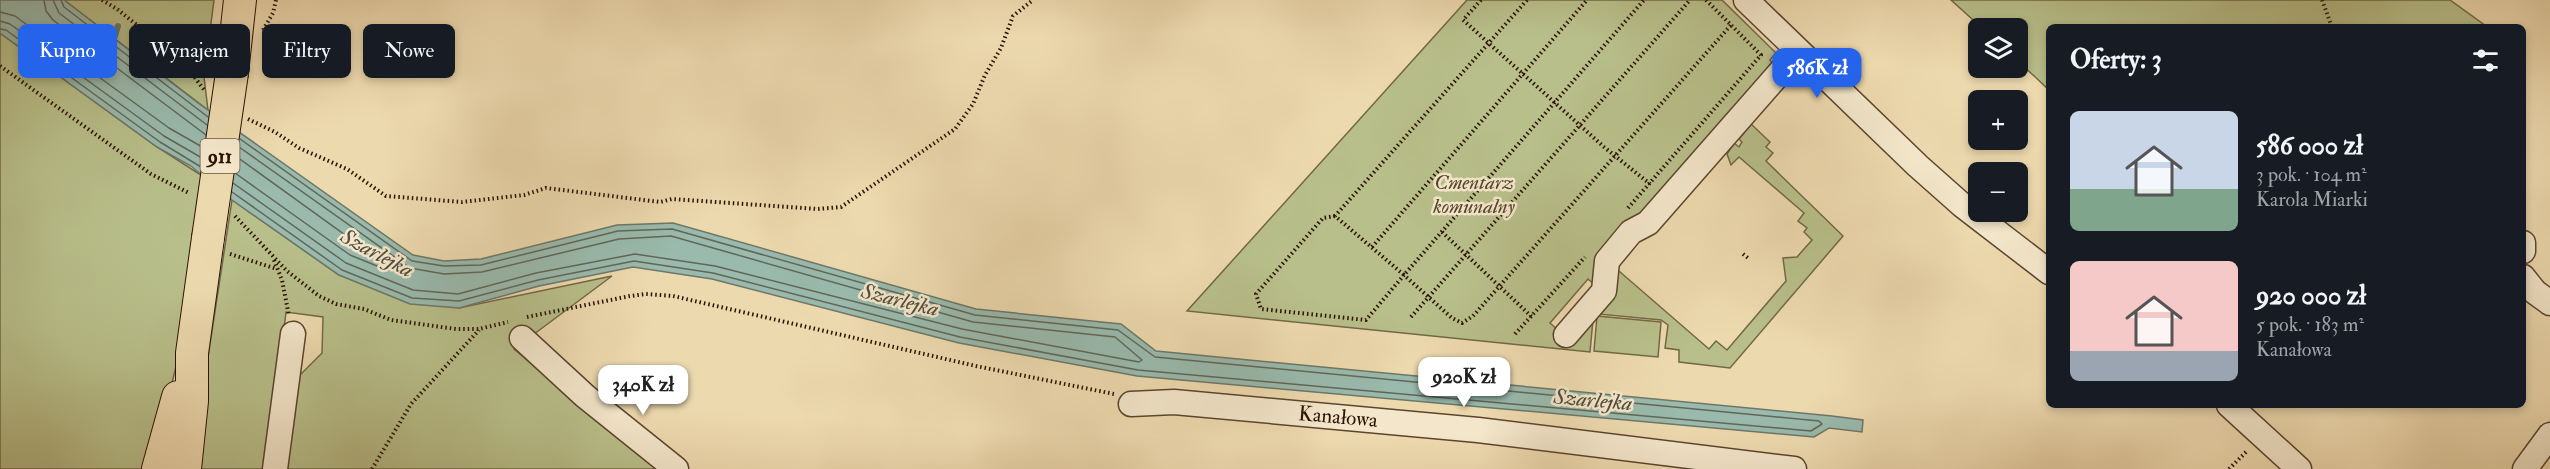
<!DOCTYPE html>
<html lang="pl">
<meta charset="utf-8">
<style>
:root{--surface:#171b24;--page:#242831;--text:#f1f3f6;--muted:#9ea1a6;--accent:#2563eb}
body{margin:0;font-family:"IM FELL Double Pica",serif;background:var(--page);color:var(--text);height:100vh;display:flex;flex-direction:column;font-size:22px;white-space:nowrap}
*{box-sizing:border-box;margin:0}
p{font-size:20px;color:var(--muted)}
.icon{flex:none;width:33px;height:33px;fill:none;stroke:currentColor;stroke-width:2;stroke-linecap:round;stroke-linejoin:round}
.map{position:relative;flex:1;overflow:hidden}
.drawer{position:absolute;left:2046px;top:24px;width:480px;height:384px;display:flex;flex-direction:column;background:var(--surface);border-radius:9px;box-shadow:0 3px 9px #0003}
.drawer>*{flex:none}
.guide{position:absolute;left:18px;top:24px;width:570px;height:54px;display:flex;gap:12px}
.tools{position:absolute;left:1968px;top:18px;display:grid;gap:12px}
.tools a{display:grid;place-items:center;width:60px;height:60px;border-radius:9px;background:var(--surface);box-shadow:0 3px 9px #0003;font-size:30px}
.price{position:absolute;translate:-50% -51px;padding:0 14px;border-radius:12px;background:#fff;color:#222;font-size:20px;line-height:39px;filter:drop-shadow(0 2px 3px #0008)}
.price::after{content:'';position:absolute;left:50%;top:36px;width:18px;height:14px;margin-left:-9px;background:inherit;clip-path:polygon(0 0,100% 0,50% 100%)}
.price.current{background:var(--accent);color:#fff}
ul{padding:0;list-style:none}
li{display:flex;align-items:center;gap:18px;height:150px;padding:0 24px}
li span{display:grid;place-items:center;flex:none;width:168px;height:120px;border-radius:9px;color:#555}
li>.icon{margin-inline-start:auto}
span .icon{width:72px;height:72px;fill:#fffc;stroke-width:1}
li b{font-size:26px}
h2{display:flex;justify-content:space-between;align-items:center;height:72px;padding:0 24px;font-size:26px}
.tag{padding:0 21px;border-radius:9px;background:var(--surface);box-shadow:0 3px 9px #0003;font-size:21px;line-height:54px}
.tag.current{background:var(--accent);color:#fff}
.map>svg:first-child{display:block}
</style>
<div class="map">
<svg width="2550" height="469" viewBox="0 0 2550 469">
<rect width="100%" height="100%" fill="#edd9ae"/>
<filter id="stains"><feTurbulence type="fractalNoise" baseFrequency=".00333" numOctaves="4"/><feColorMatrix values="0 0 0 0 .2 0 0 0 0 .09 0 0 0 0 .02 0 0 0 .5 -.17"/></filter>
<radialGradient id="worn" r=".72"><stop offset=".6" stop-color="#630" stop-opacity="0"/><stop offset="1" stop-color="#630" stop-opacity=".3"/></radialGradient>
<g fill="#b8bf8a" stroke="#726846" stroke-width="1.5">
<polygon points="64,0 214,0 204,77 208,110"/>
<polygon points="1467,0 1722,0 1776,53 1770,60 1774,65 1612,265 1709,349 1716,341 1727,350 1786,281 1783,258 1797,257 1812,240 1804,232 1807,228 1798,221 1804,213 1739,157 1731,165 1727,154 1734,143 1739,147 1742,142 1739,139 1751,124 1770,142 1766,147 1773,153 1766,161 1843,236 1730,368 1679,362 1679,350 1665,348 1668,325 1661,320 1598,314 1611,299 1588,279 1550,323 1573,343 1593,320 1590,352 1187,311"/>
<polygon points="1951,0 2450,0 2486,26 2049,27 2049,90 2018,61 2018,28 1982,28"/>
<polygon points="0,33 157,147 204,177 185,328 169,396 145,469 0,469"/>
<polygon points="232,200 339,275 459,308 612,276 514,349 657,469 283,469 293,382 322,353 323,317 286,312 268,469 191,469"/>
<polygon points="1597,316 1661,322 1658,357 1594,351"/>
</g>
<polygon fill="#99baad" stroke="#6d7769" stroke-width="1.5" points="0,0 64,0 198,103 413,255 444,261 481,259 617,225 673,223 976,309 1121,324 1156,351 1832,416 1863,420 1862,432 1829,428 1814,437 1137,376 959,343 712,279 633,267 539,286 459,308 410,304 339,275 232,200 191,166 157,147 0,33"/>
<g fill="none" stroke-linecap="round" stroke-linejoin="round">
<g stroke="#626658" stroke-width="1.5">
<polyline points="44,0 46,11 53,20 206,135"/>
<polyline points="53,0 59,13 207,125"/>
<polyline points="61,0 64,7 208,117"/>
<polyline points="0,12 15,16 169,128 204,148"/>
<polyline points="0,21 10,24 164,136 202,158"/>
<polyline points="0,29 6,30 160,142 201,167"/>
<polyline points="235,173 350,255 382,268 385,267 384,263 237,157"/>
<polyline points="233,183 346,263 413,290 458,294 536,273 635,254 715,266 962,329 1139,362 1142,360 1115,337 973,322 671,236 619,239 482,272 444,274 410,268 239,147"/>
<polyline points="232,192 342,270 412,298 459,301 538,280 634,261 713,273 960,337 1138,370 1811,431 1822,424 1819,421 1155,357 1118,330 975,315 672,229 618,231 481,265 444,266 412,261 240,139"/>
</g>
<polyline stroke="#6d7769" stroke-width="6" points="112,45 118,26"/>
<defs>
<g id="minor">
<polyline points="1746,0 1918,166 1962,205 2049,272"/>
<polyline points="2523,243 2523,251"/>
<polyline points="2523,277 2535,292 2550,303"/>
<polyline points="1566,335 1604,291 1607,261 1631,232 1648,223 1798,52"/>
<polyline points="522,338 585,396 676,469"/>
<polyline points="1131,404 1174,402 1478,430 1794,469"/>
<polyline points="2229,405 2299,469"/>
<polyline points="275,469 293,334"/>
<polyline points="2525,469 2550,435"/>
</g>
<g id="major">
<polyline points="232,73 240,0"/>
<polyline points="158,469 178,397"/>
<polyline points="185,469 192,401 192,353 208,238"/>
</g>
</defs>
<use href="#minor" stroke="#5c442e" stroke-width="27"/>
<use href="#major" stroke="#2b1203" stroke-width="34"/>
<g stroke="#2b1203" stroke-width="4" stroke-dasharray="1.5 3" stroke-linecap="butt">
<polyline points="102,0 117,9 183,62 205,91"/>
<polyline points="1481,0 1463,20 1604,147 1650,184"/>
<polyline points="1527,0 1335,216 1404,275 1644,0"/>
<polyline points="2322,0 2332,27"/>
<polyline points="263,30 273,13 276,0"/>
<polyline points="0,66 151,174 189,193"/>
<polyline points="248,119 275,132 299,148 347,169 386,196 462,202 524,195 546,188 660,202 672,199 818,209 841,207 955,129 973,104 985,75 1001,48 1013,16 1033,0"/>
<polyline points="1628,208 1761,55 1706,0"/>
<polyline points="235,216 287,271 319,296 336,304 364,309 391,320 456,329 479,329 508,322"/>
<polyline points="1335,216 1323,218 1256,294 1261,309 1366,320 1404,275 1452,318 1462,323 1473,316 1731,25"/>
<polyline points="1442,232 1532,317"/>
<polyline points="1372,247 1587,0"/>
<polyline points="230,254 277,269"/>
<polyline points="1743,254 1748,258"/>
<polyline points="274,260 282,280 289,316"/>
<polyline points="527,317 630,296 646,294 673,296 976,366 1114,394"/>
<polyline points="1411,317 1690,0"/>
<polyline points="1515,334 1585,257"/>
<polyline points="372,469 411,404 479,330"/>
<polyline points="2229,469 2248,450"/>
</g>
<use href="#minor" stroke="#f3e6ca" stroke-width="24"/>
<use href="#major" stroke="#edd9ae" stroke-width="32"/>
<defs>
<polyline id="major-bridge" points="208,238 232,73"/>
</defs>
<use href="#major-bridge" stroke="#2b1203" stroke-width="34" stroke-linecap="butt"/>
<use href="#major-bridge" stroke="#edd9ae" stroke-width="32"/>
</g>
<g text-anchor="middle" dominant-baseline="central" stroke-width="5" stroke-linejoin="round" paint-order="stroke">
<rect fill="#f3e6ca" stroke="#67523f" stroke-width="1.5" x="200.5" y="139" width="39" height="34" rx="4.5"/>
<g font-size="20" font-weight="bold" fill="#2b1203">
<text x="220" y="156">911</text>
</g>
<g font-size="21" font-style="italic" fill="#55462c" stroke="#f3e6ca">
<text x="1474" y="182">Cmentarz<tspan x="1474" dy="24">komunalny</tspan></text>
</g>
<g font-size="21" fill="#2b1203" stroke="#f3e6ca">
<text transform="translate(1338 417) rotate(5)">Kanałowa</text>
</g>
<g font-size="22" font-style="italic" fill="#524d3e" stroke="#f3e6ca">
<text transform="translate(377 253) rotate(28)">Szarlejka</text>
<text transform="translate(900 300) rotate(14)">Szarlejka</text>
<text transform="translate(1593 400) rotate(5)">Szarlejka</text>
</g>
</g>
<rect width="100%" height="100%" filter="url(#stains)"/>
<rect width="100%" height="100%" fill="url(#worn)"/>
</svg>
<div class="tools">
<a><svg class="icon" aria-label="layers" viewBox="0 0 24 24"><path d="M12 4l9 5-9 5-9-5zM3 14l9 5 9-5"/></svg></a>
<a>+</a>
<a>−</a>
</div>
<b class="price current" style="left:1817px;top:99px">586K zł</b>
<b class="price" style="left:1464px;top:408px">920K zł</b>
<b class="price" style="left:643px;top:416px">340K zł</b>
<div class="guide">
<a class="tag current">Kupno</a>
<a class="tag">Wynajem</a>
<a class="tag">Filtry</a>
<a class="tag">Nowe</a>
</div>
<section class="drawer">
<h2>Oferty: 3<svg class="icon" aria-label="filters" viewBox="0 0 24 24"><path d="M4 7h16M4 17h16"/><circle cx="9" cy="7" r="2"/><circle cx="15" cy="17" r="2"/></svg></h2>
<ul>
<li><span style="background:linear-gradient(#c9d6e8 65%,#7fa58c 0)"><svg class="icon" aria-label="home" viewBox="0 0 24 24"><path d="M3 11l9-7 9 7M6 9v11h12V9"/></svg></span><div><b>586 000 zł</b><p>3 pok. · 104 m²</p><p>Karola Miarki</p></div></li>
<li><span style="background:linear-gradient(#f6c9c9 75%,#9aa5b1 0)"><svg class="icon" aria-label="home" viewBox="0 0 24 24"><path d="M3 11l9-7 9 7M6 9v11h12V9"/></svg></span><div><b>920 000 zł</b><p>5 pok. · 183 m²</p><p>Kanałowa</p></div></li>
</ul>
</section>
</div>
